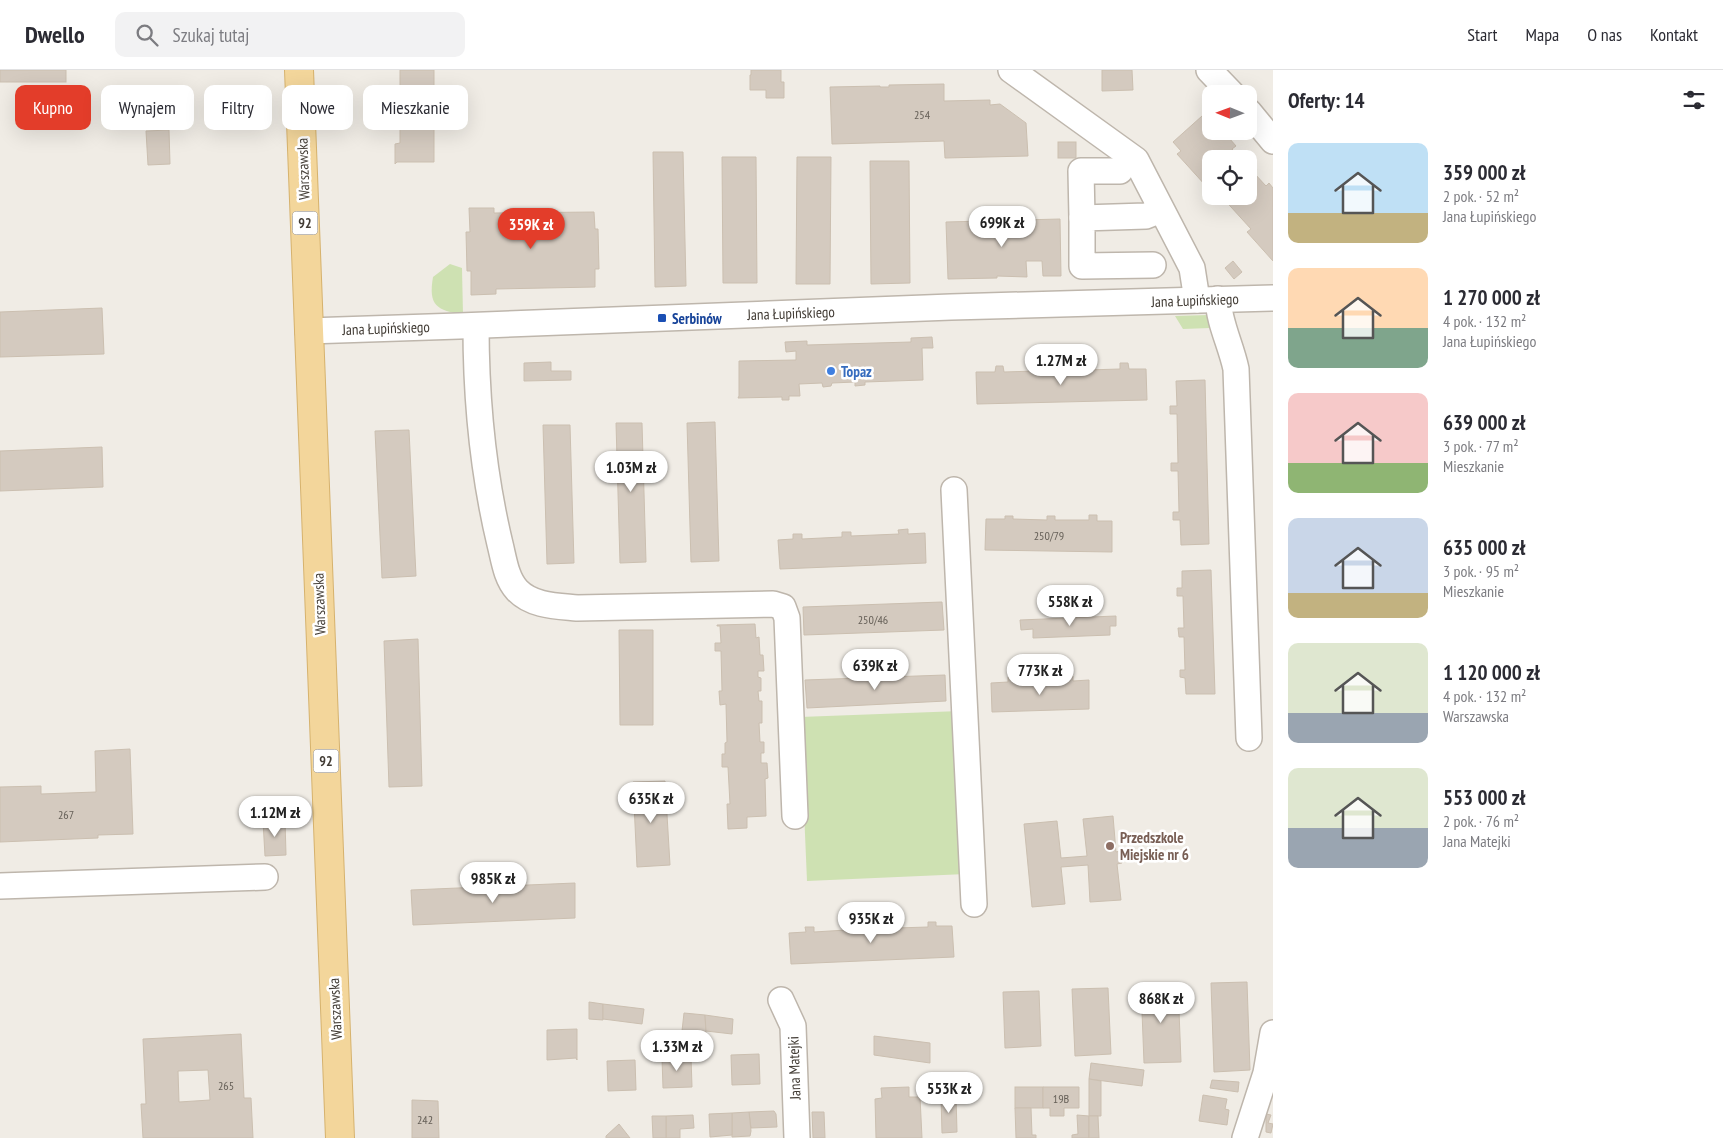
<!DOCTYPE html>
<html lang="pl">
<meta charset="utf-8">
<style>
:root{--surface:#fff;--page:#f2f2f3;--text:#2b2b33;--muted:#7c7c81;--line:#e1e1e2;--accent:#e33d2a}
body{margin:0;font-family:"PT Sans Narrow",sans-serif;background:var(--page);color:var(--text);height:100vh;display:flex;flex-direction:column;font-size:19px;white-space:nowrap}
*{box-sizing:border-box;margin:0}
p{font-size:16px;color:var(--muted)}
.icon{flex:none;width:28px;height:28px;fill:none;stroke:currentColor;stroke-width:2;stroke-linecap:round;stroke-linejoin:round}
.map{position:relative;flex:1;overflow:hidden}
.side{display:flex;flex-direction:column;background:var(--surface);width:450px}
.side>*{flex:none}
.guide{position:absolute;left:15px;top:15px;width:475px;height:45px;display:flex;gap:10px}
.needle{width:32px;rotate:271deg}
.tools{position:absolute;left:1202px;top:15px;display:grid;gap:10px}
.tools a{display:grid;place-items:center;width:55px;height:55px;border-radius:10px;background:var(--surface);box-shadow:0 5px 20px #0002;font-size:25px}
.price{position:absolute;translate:-50% -42px;padding:0 11px;border-radius:18px;background:#fff;color:#222;font-size:16px;line-height:32px;filter:drop-shadow(0 1px 2px #0008)}
.price::after{content:'';position:absolute;left:50%;top:30px;width:15px;height:11px;margin-left:-8px;background:inherit;clip-path:polygon(0 0,100% 0,50% 100%)}
.price.on{background:var(--accent);color:#fff}
ul{padding:0;list-style:none}
li{display:flex;align-items:center;gap:15px;height:125px;padding:0 15px}
li span{display:grid;place-items:center;flex:none;width:140px;height:100px;border-radius:10px;color:#555}
li>.icon{margin-inline-start:auto}
span .icon{width:60px;height:60px;fill:#fffc;stroke-width:1}
li b{font-size:21px}
h2{display:flex;justify-content:space-between;align-items:center;height:60px;padding:0 15px;font-size:21px}
.tag{padding:0 18px;border-radius:10px;background:var(--surface);box-shadow:0 5px 20px #0002;font-size:18px;line-height:45px}
.tag.on{background:var(--accent);color:#fff}
header{display:flex;align-items:center;gap:30px;box-sizing:border-box;height:70px;padding:0 25px;background:var(--surface);border-bottom:1px solid var(--line)}
header strong{font-size:24px}
nav{display:flex;gap:28px;margin-inline-start:auto;font-size:18px}
.search{width:350px;height:45px;background:var(--page);display:flex;align-items:center;gap:12px;box-sizing:border-box;padding:0 18px;border-radius:10px;color:var(--muted);font-size:19px}
main{display:flex;flex:1;min-height:0}
.map>svg:first-child{display:block}
</style>
<header>
<strong>Dwello</strong>
<div class="search"><svg class="icon" aria-label="search" viewBox="0 0 24 24"><circle cx="10" cy="10" r="6"/><path d="M15 15l6 6"/></svg>Szukaj tutaj</div>
<nav><a>Start</a><a>Mapa</a><a>O nas</a><a>Kontakt</a></nav>
</header>
<main>
<div class="map">
<svg width="1273" height="1068" viewBox="0 0 1273 1068">
<rect width="100%" height="100%" fill="#f0ece5"/>
<g fill="#cee1b2">
<path d="M450 194 462 198 463 245C437 240 428 236 433 207Z"/>
<polygon points="1209,245 1214,269 1210,258 1183,259 1175,246"/>
<polygon points="960,641 966,804 807,811 800,647"/>
</g>
<g fill="#d4cabf" stroke="#cbbfb0" fill-rule="evenodd">
<rect x="0" y="0" width="66" height="12"/>
<polygon points="400,0 434,0 434,92 397,92 395,94 395,74 400,73"/>
<polygon points="751,0 781,0 781,12 784,12 784,28 766,28 766,20 750,20 750,5 751,5"/>
<polygon points="1102,0 1132,0 1133,20 1102,21"/>
<polygon points="944,14 944,31 990,30 990,35 1000,34 1026,53 1028,86 945,88 944,71 832,74 830,17 880,16 880,17 889,17 889,15"/>
<polygon points="1202,46 1211,54 1211,61 1223,61 1236,76 1232,79 1241,89 1211,89 1211,115 1209,113 1206,116 1177,84 1181,81 1173,72"/>
<polygon points="169,60 170,94 148,95 146,61"/>
<rect x="1058" y="72" width="18" height="16"/>
<polygon points="653,82 683,82 686,216 655,217"/>
<polygon points="722,87 756,87 757,213 723,213"/>
<polygon points="797,87 831,87 830,214 796,214"/>
<polygon points="870,91 909,91 910,213 871,214"/>
<polygon points="1249,91 1257,100 1254,103 1266,116 1269,113 1273,118 1273,191 1247,162 1251,159 1221,126 1249,126"/>
<polygon points="469,138 494,138 494,143 594,142 595,159 598,159 599,199 595,199 595,217 496,219 496,224 471,225 471,201 467,201 466,162 470,162"/>
<polygon points="1060,149 1061,206 1043,206 1042,191 1026,191 1027,207 997,206 997,208 948,209 946,152"/>
<polygon points="1233,191 1242,202 1234,209 1225,198"/>
<polygon points="102,238 104,284 0,287 0,242"/>
<polygon points="932,267 933,278 922,278 923,310 865,312 865,315 855,316 855,312 832,313 831,316 823,317 822,313 799,314 800,326 789,326 789,330 782,330 782,327 738,328 739,326 739,291 796,290 796,281 786,282 785,272 807,271 807,275 911,272 911,268"/>
<polygon points="551,292 551,301 571,301 571,310 524,311 524,293"/>
<polygon points="1120,293 1128,293 1129,299 1146,299 1147,330 977,334 976,302 995,302 996,296 1003,296 1004,302 1036,301 1036,295 1044,295 1044,301 1079,300 1079,294 1087,294 1087,300 1120,299"/>
<polygon points="1205,310 1209,474 1181,475 1180,450 1173,450 1173,442 1179,442 1178,401 1171,401 1171,393 1178,393 1177,344 1170,344 1170,336 1177,336 1176,311"/>
<polygon points="715,352 719,491 691,492 687,353"/>
<polygon points="616,353 642,353 646,492 620,493"/>
<polygon points="543,355 570,355 574,493 547,494"/>
<polygon points="409,360 416,506 382,508 375,361"/>
<polygon points="102,377 103,417 0,421 0,381"/>
<polygon points="1089,445 1097,445 1097,451 1112,451 1112,482 985,480 986,449 1005,449 1005,446 1013,446 1013,449 1047,450 1047,446 1055,446 1055,450 1089,450"/>
<polygon points="908,459 908,464 925,463 926,493 780,499 778,470 793,469 793,464 802,464 802,469 842,467 842,462 851,462 851,466 899,464 898,460"/>
<polygon points="1211,500 1215,624 1186,624 1185,608 1180,607 1180,600 1185,600 1184,567 1179,567 1178,558 1184,558 1183,526 1177,526 1177,518 1182,518 1182,501"/>
<polygon points="942,532 944,560 804,565 803,537"/>
<polygon points="1116,546 1116,556 1110,556 1110,565 1033,568 1033,559 1021,560 1020,550"/>
<polygon points="755,554 756,568 759,567 760,585 763,585 764,601 758,601 758,607 761,608 761,621 758,621 759,631 762,631 762,653 759,653 760,672 764,672 764,683 761,683 761,693 767,693 768,708 765,709 766,746 747,747 747,758 728,759 727,734 730,734 728,697 722,697 722,684 725,684 725,673 727,672 726,634 720,635 719,621 722,621 721,581 715,581 715,573 721,573 720,556 717,556 717,555"/>
<polygon points="619,560 653,560 653,655 620,655"/>
<polygon points="418,569 422,716 389,717 384,571"/>
<polygon points="945,605 946,631 807,638 805,610"/>
<polygon points="1065,606 1073,606 1073,611 1089,610 1089,639 992,642 991,613 1008,612 1008,607 1015,607 1016,612 1065,611"/>
<polygon points="130,679 133,764 98,765 98,768 0,772 0,717 41,716 41,724 96,722 95,681"/>
<polygon points="665,711 670,795 637,797 633,712"/>
<polygon points="1113,746 1116,782 1120,781 1122,793 1117,794 1121,830 1090,832 1088,795 1061,797 1065,834 1032,837 1024,754 1057,751 1061,788 1087,786 1083,749"/>
<polygon points="285,750 286,785 265,786 263,751"/>
<polygon points="575,813 575,848 413,855 411,820"/>
<polygon points="928,852 936,852 936,856 952,856 954,887 791,894 789,863 806,862 805,857 814,857 814,862 846,860 846,856 854,855 855,860 887,858 887,854 896,853 896,858 928,857"/>
<polygon points="1247,912 1250,1000 1214,1002 1211,913"/>
<polygon points="1178,915 1181,992 1144,993 1141,916"/>
<polygon points="1108,918 1111,984 1075,986 1072,919"/>
<polygon points="1039,921 1041,976 1005,978 1003,922"/>
<polygon points="589,932 603,934 603,950 589,949"/>
<polygon points="603,934 644,939 642,954 603,949"/>
<polygon points="684,943 705,945 706,963 682,961"/>
<polygon points="705,945 733,949 732,964 706,961"/>
<polygon points="577,959 577,990 576,988 547,990 547,960"/>
<path d="M241 964 244 1028H251L253 1068H143L141 1034H146L143 969ZM208 1000 210 1030 179 1032 178 1001Z"/>
<polygon points="874,966 930,973 930,993 874,985"/>
<polygon points="759,984 760,1014 732,1015 731,985"/>
<polygon points="691,987 692,1017 663,1018 662,988"/>
<polygon points="635,990 636,1020 608,1021 607,991"/>
<polygon points="1091,993 1144,1000 1142,1016 1089,1009"/>
<polygon points="1089,1009 1101,1011 1101,1046 1089,1046"/>
<polygon points="1212,1010 1239,1012 1238,1022 1210,1018"/>
<polygon points="909,1017 909,1027 920,1027 922,1068 876,1068 875,1029 882,1028 881,1018"/>
<rect x="1015" y="1017" width="28" height="21"/>
<polygon points="1043,1017 1079,1017 1079,1038 1064,1038 1064,1046 1050,1046 1050,1038 1043,1038"/>
<polygon points="1203,1025 1227,1029 1225,1039 1229,1040 1227,1055 1199,1051"/>
<polygon points="956,1026 957,1062 942,1063 941,1027"/>
<polygon points="412,1030 438,1031 439,1068 412,1068"/>
<polygon points="1015,1038 1031,1038 1032,1065 1036,1065 1036,1068 1016,1068"/>
<polygon points="774,1041 776,1044 777,1057 751,1058 749,1042"/>
<polygon points="749,1042 751,1061 750,1066 732,1067 732,1043"/>
<polygon points="812,1042 824,1042 825,1068 813,1068"/>
<polygon points="732,1043 732,1065 710,1067 709,1044"/>
<polygon points="1266,1044 1271,1045 1268,1053 1273,1054 1271,1063 1266,1062"/>
<polygon points="693,1045 694,1058 680,1059 680,1068 666,1068 666,1046"/>
<polygon points="1077,1045 1089,1046 1089,1068 1072,1068 1072,1065 1078,1064"/>
<polygon points="652,1046 666,1046 666,1068 653,1068"/>
<polygon points="1089,1046 1098,1046 1099,1068 1089,1068"/>
<polygon points="619,1054 630,1068 606,1068 606,1066"/>
</g>
<g fill="none" stroke-linecap="round" stroke-linejoin="round">
<defs>
<g id="minor">
<polyline points="1011,0 1136,90 1192,198 1197,230"/>
<polyline points="1209,0 1232,24"/>
<polyline points="1249,42 1273,71"/>
<polyline points="1082,148 1081,101 1120,101"/>
<polyline points="1153,195 1082,196 1082,148 1146,146 1161,140"/>
<path d="M1218 229C1219 253 1231 275 1236 299L1249 668"/>
<path d="M476 256C476 329 483 403 500 474 504 490 506 508 517 520 532 536 557 536 577 538L773 534 783 537 787 548 795 746"/>
<polyline points="308,261 459,256 951,237 1273,228"/>
<polyline points="954,420 974,834"/>
<polyline points="0,816 265,807"/>
<polyline points="781,930 793,956 797,1068"/>
<polyline points="1245,1068 1266,1003 1273,963"/>
</g>
<polyline id="major" points="299,0 340,1068"/>
</defs>
<use href="#minor" stroke="#beb6ac" stroke-width="28"/>
<use href="#major" stroke="#d6b26d" stroke-width="30"/>
<use href="#minor" stroke="#fff" stroke-width="25"/>
<use href="#major" stroke="#f3d69b" stroke-width="28"/>
</g>
<rect fill="#1a4fb4" stroke="#fff" stroke-width="2" x="657" y="243" width="10" height="10" rx="2.5"/>
<circle fill="#3f7fe0" stroke="#fff" stroke-width="2" cx="831" cy="301" r="5"/>
<circle fill="#8d6e63" stroke="#fff" stroke-width="2" cx="1110" cy="776" r="5"/>
<g text-anchor="middle" dominant-baseline="central" stroke-width="5" stroke-linejoin="round" paint-order="stroke">
<g font-size="12" fill="#666058">
<text x="922" y="44">254</text>
<text x="1049" y="465">250/79</text>
<text x="873" y="549">250/46</text>
<text x="66" y="744">267</text>
<text x="226" y="1015">265</text>
<text x="1061" y="1028">19B</text>
<text x="425" y="1049">242</text>
</g>
<g fill="#fff" stroke="#7b7672" stroke-width="1">
<rect x="292.5" y="141.5" width="25" height="23" rx="4"/>
<rect x="313.5" y="679.5" width="25" height="23" rx="4"/>
</g>
<g font-size="14" font-weight="bold" fill="#423c35">
<text x="305" y="153">92</text>
<text x="326" y="691">92</text>
</g>
<g font-size="15" fill="#423c35" stroke="#fff">
<text transform="translate(303 99) rotate(-92)">Warszawska</text>
<text transform="translate(1195 230) rotate(-2)">Jana Łupińskiego</text>
<text transform="translate(791 243) rotate(-2)">Jana Łupińskiego</text>
<text transform="translate(386 258) rotate(-2)">Jana Łupińskiego</text>
<text transform="translate(319 534) rotate(-92)">Warszawska</text>
<text transform="translate(335 939) rotate(-93)">Warszawska</text>
<text transform="translate(794 998) rotate(-92)">Jana Matejki</text>
</g>
<g font-size="15" font-weight="bold" fill="#164399" stroke="#fff" text-anchor="start">
<text x="672" y="248">Serbinów</text>
</g>
<g font-size="15" font-weight="bold" fill="#366cbe" stroke="#fff" text-anchor="start">
<text x="841" y="301">Topaz</text>
</g>
<g font-size="15" font-weight="bold" fill="#785e54" stroke="#fff" text-anchor="start">
<text x="1120" y="767">Przedszkole<tspan x="1120" dy="17">Miejskie nr 6</tspan></text>
</g>
</g>
</svg>
<div class="tools">
<a><svg class="needle" viewBox="-14 -14 28 28"><path d="M0-13l5 13h-10z" fill="#e53935"/><path d="M0 13l5-13h-10z" fill="#7c7c81"/></svg></a>
<a><svg class="icon" aria-label="locate" viewBox="0 0 24 24"><circle cx="12" cy="12" r="6"/><path d="M12 2v4M12 18v4M2 12h4M18 12h4"/></svg></a>
</div>
<b class="price" style="left:1002px;top:178px">699K zł</b>
<b class="price on" style="left:531px;top:180px">359K zł</b>
<b class="price" style="left:1061px;top:316px">1.27M zł</b>
<b class="price" style="left:631px;top:423px">1.03M zł</b>
<b class="price" style="left:1070px;top:557px">558K zł</b>
<b class="price" style="left:875px;top:621px">639K zł</b>
<b class="price" style="left:1040px;top:626px">773K zł</b>
<b class="price" style="left:651px;top:754px">635K zł</b>
<b class="price" style="left:275px;top:768px">1.12M zł</b>
<b class="price" style="left:493px;top:834px">985K zł</b>
<b class="price" style="left:871px;top:874px">935K zł</b>
<b class="price" style="left:1161px;top:954px">868K zł</b>
<b class="price" style="left:677px;top:1002px">1.33M zł</b>
<b class="price" style="left:949px;top:1044px">553K zł</b>
<div class="guide">
<a class="tag on">Kupno</a>
<a class="tag">Wynajem</a>
<a class="tag">Filtry</a>
<a class="tag">Nowe</a>
<a class="tag">Mieszkanie</a>
</div>
</div>
<section class="side">
<h2>Oferty: 14<svg class="icon" aria-label="filters" viewBox="0 0 24 24"><path d="M4 7h16M4 17h16"/><circle cx="9" cy="7" r="2"/><circle cx="15" cy="17" r="2"/></svg></h2>
<ul>
<li><span style="background:linear-gradient(#bfe0f5 70%,#c2b280 0)"><svg class="icon" aria-label="home" viewBox="0 0 24 24"><path d="M3 11l9-7 9 7M6 9v11h12V9"/></svg></span><div><b>359 000 zł</b><p>2 pok. · 52 m²</p><p>Jana Łupińskiego</p></div></li>
<li><span style="background:linear-gradient(#ffd9b3 60%,#7fa58c 0)"><svg class="icon" aria-label="home" viewBox="0 0 24 24"><path d="M3 11l9-7 9 7M6 9v11h12V9"/></svg></span><div><b>1 270 000 zł</b><p>4 pok. · 132 m²</p><p>Jana Łupińskiego</p></div></li>
<li><span style="background:linear-gradient(#f6c9c9 70%,#8fb573 0)"><svg class="icon" aria-label="home" viewBox="0 0 24 24"><path d="M3 11l9-7 9 7M6 9v11h12V9"/></svg></span><div><b>639 000 zł</b><p>3 pok. · 77 m²</p><p>Mieszkanie</p></div></li>
<li><span style="background:linear-gradient(#c9d6e8 75%,#c2b280 0)"><svg class="icon" aria-label="home" viewBox="0 0 24 24"><path d="M3 11l9-7 9 7M6 9v11h12V9"/></svg></span><div><b>635 000 zł</b><p>3 pok. · 95 m²</p><p>Mieszkanie</p></div></li>
<li><span style="background:linear-gradient(#dfe7d0 70%,#9aa5b1 0)"><svg class="icon" aria-label="home" viewBox="0 0 24 24"><path d="M3 11l9-7 9 7M6 9v11h12V9"/></svg></span><div><b>1 120 000 zł</b><p>4 pok. · 132 m²</p><p>Warszawska</p></div></li>
<li><span style="background:linear-gradient(#dfe7d0 60%,#9aa5b1 0)"><svg class="icon" aria-label="home" viewBox="0 0 24 24"><path d="M3 11l9-7 9 7M6 9v11h12V9"/></svg></span><div><b>553 000 zł</b><p>2 pok. · 76 m²</p><p>Jana Matejki</p></div></li>
</ul>
</section>
</main>
